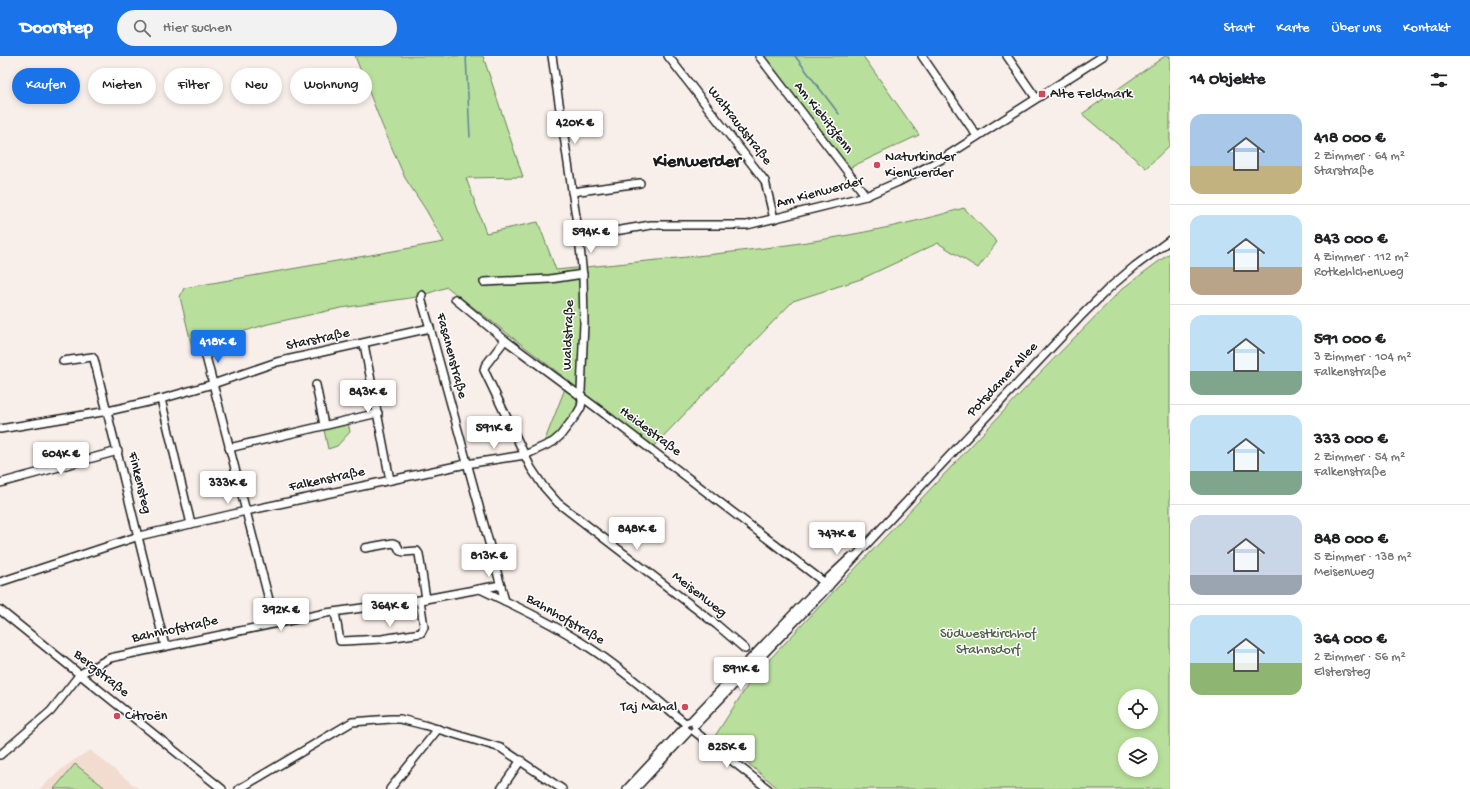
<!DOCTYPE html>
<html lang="de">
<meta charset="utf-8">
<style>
:root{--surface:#fff;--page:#f2f2f2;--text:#202124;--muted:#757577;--line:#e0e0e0;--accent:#1a73e8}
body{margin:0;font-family:"Gochi Hand",sans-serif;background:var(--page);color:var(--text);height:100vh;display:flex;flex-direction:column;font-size:15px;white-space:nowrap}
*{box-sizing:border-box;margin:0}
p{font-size:13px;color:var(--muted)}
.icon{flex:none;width:22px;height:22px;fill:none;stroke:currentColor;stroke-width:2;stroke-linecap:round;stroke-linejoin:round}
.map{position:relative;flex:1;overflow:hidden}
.sheet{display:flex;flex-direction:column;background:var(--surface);width:300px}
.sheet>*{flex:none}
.guide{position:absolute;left:12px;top:12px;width:380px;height:36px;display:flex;gap:8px}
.controls{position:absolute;left:1118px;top:633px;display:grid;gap:8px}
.controls a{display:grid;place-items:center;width:40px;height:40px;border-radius:50%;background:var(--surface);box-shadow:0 2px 6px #0003;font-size:20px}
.price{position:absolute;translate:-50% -34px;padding:0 9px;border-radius:4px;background:#fff;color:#222;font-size:13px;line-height:26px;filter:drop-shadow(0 1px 2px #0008)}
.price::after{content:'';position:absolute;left:50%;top:24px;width:12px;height:9px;margin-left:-6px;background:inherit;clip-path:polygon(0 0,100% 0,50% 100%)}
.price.selected{background:var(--accent);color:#fff}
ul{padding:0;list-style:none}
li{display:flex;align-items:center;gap:12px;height:100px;padding:0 20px}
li+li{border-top:1px solid var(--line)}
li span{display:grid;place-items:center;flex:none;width:112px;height:80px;border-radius:12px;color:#555}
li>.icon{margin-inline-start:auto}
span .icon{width:48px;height:48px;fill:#fffc;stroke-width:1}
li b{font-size:17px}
h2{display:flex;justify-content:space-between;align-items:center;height:48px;padding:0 20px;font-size:17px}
.chip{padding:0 14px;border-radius:18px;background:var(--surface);box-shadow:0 2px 6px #0003;font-size:14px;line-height:36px}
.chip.selected{background:var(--accent);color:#fff}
header{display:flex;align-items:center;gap:24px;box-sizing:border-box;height:56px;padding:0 20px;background:var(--accent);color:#fff}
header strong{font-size:19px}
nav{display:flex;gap:22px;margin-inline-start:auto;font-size:14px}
.search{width:280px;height:36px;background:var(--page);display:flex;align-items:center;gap:10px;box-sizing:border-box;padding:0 14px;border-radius:22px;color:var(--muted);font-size:15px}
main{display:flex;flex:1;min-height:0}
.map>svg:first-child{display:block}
</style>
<header>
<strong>Doorstep</strong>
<div class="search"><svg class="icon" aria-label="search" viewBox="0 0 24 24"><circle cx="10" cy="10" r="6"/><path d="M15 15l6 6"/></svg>Hier suchen</div>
<nav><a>Start</a><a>Karte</a><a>Über uns</a><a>Kontakt</a></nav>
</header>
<main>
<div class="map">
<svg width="1170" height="733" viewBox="0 0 1170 733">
<rect width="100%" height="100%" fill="#f9efea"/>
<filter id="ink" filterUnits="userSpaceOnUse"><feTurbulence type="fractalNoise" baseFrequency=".025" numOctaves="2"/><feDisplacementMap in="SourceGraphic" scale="8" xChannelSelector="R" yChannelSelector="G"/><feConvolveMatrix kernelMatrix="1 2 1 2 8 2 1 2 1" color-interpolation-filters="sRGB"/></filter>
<g filter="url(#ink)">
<polygon fill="#f2dcd0" points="90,694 139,733 39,733 68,708"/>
<g fill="#b8e09c" stroke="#6a7e5c" fill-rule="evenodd">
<path d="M355 0H483L523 121 466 122 486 177 538 166 556 214C692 200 833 191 964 152L997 186 978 212 938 187 861 223 793 245 651 393 582 341 569 325 447 231 417 241 341 252 268 268 192 291 180 241 184 232 444 186 426 154 405 122 382 69Z"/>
<polygon points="760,0 863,0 919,79 847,113"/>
<polygon points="1165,0 1170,0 1170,89 1146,112 1082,58"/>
<path d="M1170 197V733H779L715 680 753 621 1037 320 1123 232ZM1125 640H1151V666H1125ZM1125 688H1151V714H1125Z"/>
<polygon points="566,330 576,339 578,354 559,379 543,389"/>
<polygon points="348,366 350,376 337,390 328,393 324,374"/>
<polygon points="75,708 104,731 102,733 54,733"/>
</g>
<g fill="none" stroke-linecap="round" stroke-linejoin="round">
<g stroke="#5d8397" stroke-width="1.5">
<polyline points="466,0 470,81"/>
<polyline points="795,0 839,58"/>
</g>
<defs>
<g id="minor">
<polyline points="668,0 765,125 774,163"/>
<polyline points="759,0 866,140"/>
<polyline points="922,0 977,80"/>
<polyline points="1007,0 1036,42"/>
<polyline points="572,136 640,127"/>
<polyline points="579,181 651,169 747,169 866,140 898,126 942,103 1103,0"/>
<polyline points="484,226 550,223 583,218"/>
<polyline points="422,239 421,242 430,272 505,545"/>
<polyline points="455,243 505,284 598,353 829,530"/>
<polyline points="505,284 485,310 484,314 531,412 543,430 558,447 717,569 745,593"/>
<polyline points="364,288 390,424"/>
<polyline points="204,293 275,567"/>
<polyline points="63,305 92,301 94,303 165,590"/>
<polyline points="316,329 324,369"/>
<polyline points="161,343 191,468"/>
<polyline points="0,373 108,355 161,343 213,328 277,306 430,272"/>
<polyline points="229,392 378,357"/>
<polyline points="0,427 118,395"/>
<polyline points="365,492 393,487 397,489 400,495 404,496 417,495 419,498 426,543"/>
<polyline points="0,526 139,480 246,455 466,408 525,399 553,386 560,380 577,358 581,351 582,346 581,335 584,267 583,221 579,181 552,0"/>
<path d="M480 533C518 551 556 569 590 592 624 614 655 642 685 667"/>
<polyline points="0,554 222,733"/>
<polyline points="335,556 340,585 343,585 382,583 421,577 424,571 420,544"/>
<polyline points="685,667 691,665 818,532 851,501"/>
<polyline points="695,669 829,530 864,491 1080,261 1109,232 1135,210 1170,184"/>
<polyline points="694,675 768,733"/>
<polyline points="0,699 51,655 80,618 110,602 326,557 420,544 501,529"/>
<polyline points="239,733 352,666 391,663 400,663 424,669 501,692 562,733"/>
<polyline points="390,733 438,673"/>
<polyline points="501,733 521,704"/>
<polyline points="627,733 684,672"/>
<polyline points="635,733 688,676"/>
</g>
</defs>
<use href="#minor" stroke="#1c1c1c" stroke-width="10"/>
<use href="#minor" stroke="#fff" stroke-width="7"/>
</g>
</g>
<g fill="#d1495b" stroke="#fff" stroke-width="1.5">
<rect x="1038" y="34" width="8" height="8" rx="2"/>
<circle cx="877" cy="109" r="4"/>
<circle cx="685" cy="651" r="4"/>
<circle cx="117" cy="660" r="4"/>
</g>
<g text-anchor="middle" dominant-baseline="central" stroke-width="3" stroke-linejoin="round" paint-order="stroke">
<g font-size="14" fill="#1c1c1c" stroke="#fff" text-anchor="start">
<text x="1050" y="38">Alte Feldmark</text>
<text x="885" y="101">Naturkinder<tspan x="885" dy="16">Kienwerder</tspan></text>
<text x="677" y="651" text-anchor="end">Taj Mahal</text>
<text x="125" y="660">Citroën</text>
</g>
<g font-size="14" fill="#1c1c1c" stroke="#fff">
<text transform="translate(823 62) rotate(52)">Am Kiebitzfenn</text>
<text transform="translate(739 70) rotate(52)">Waltraudstraße</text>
<text transform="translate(820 137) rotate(-15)">Am Kienwerder</text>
<text transform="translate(569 279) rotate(-88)">Waldstraße</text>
<text transform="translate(318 284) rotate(-12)">Starstraße</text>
<text transform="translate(451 300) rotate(75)">Fasanenstraße</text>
<text transform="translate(1003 324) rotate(-47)">Potsdamer Allee</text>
<text transform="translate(650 376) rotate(37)">Heidestraße</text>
<text transform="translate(327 424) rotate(-12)">Falkenstraße</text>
<text transform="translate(139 427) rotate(76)">Finkensteg</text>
<text transform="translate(699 539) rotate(38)">Meisenweg</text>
<text transform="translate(565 564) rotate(30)">Bahnhofstraße</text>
<text transform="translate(175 574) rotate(-12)">Bahnhofstraße</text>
<text transform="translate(101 618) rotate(39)">Bergstraße</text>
</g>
<g font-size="14" fill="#536149" stroke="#fff">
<text x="988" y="578">Südwestkirchhof<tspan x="988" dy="16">Stahnsdorf</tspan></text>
</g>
<g font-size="18" font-weight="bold" fill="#1c1c1c" stroke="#fff">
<text x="697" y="106">Kienwerder</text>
</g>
</g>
</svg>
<div class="controls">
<a><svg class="icon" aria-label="locate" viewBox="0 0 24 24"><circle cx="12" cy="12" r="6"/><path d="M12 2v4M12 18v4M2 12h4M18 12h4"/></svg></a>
<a><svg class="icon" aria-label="layers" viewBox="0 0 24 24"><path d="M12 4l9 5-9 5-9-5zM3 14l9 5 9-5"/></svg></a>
</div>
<b class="price" style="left:575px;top:89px">420K €</b>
<b class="price" style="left:591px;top:198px">594K €</b>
<b class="price selected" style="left:218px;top:308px">418K €</b>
<b class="price" style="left:368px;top:358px">843K €</b>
<b class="price" style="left:494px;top:394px">591K €</b>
<b class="price" style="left:61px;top:420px">604K €</b>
<b class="price" style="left:228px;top:449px">333K €</b>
<b class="price" style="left:637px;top:495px">848K €</b>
<b class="price" style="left:837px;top:500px">747K €</b>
<b class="price" style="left:489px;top:522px">813K €</b>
<b class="price" style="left:390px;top:572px">364K €</b>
<b class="price" style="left:281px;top:576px">392K €</b>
<b class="price" style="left:741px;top:635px">591K €</b>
<b class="price" style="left:727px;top:713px">825K €</b>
<div class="guide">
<a class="chip selected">Kaufen</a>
<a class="chip">Mieten</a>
<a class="chip">Filter</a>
<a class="chip">Neu</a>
<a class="chip">Wohnung</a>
</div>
</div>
<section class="sheet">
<h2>14 Objekte<svg class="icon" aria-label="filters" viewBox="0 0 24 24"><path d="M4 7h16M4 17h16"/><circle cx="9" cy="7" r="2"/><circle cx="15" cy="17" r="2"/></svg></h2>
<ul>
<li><span style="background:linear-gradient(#a9c7e8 65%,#c2b280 0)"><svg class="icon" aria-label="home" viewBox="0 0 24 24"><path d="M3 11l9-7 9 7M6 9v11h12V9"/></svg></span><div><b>418 000 €</b><p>2 Zimmer · 64 m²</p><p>Starstraße</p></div></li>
<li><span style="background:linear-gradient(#bfe0f5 65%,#b9a48a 0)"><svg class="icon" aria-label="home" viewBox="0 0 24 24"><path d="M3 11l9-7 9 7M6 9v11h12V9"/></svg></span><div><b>843 000 €</b><p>4 Zimmer · 112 m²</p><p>Rotkehlchenweg</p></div></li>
<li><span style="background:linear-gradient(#bfe0f5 70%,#7fa58c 0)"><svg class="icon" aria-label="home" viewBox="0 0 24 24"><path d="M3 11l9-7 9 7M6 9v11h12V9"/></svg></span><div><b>591 000 €</b><p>3 Zimmer · 104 m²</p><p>Falkenstraße</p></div></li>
<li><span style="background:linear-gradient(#bfe0f5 70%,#7fa58c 0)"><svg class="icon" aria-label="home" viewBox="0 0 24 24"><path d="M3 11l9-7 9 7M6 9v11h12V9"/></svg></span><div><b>333 000 €</b><p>2 Zimmer · 54 m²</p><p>Falkenstraße</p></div></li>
<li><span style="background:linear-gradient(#c9d6e8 75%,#9aa5b1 0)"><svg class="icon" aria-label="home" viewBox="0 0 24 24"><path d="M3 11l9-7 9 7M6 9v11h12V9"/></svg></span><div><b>848 000 €</b><p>5 Zimmer · 138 m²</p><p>Meisenweg</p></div></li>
<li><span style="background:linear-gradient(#bfe0f5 60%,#8fb573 0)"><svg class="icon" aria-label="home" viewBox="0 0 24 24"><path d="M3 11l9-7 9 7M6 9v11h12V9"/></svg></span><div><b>364 000 €</b><p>2 Zimmer · 56 m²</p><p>Elstersteg</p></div></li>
</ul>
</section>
</main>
